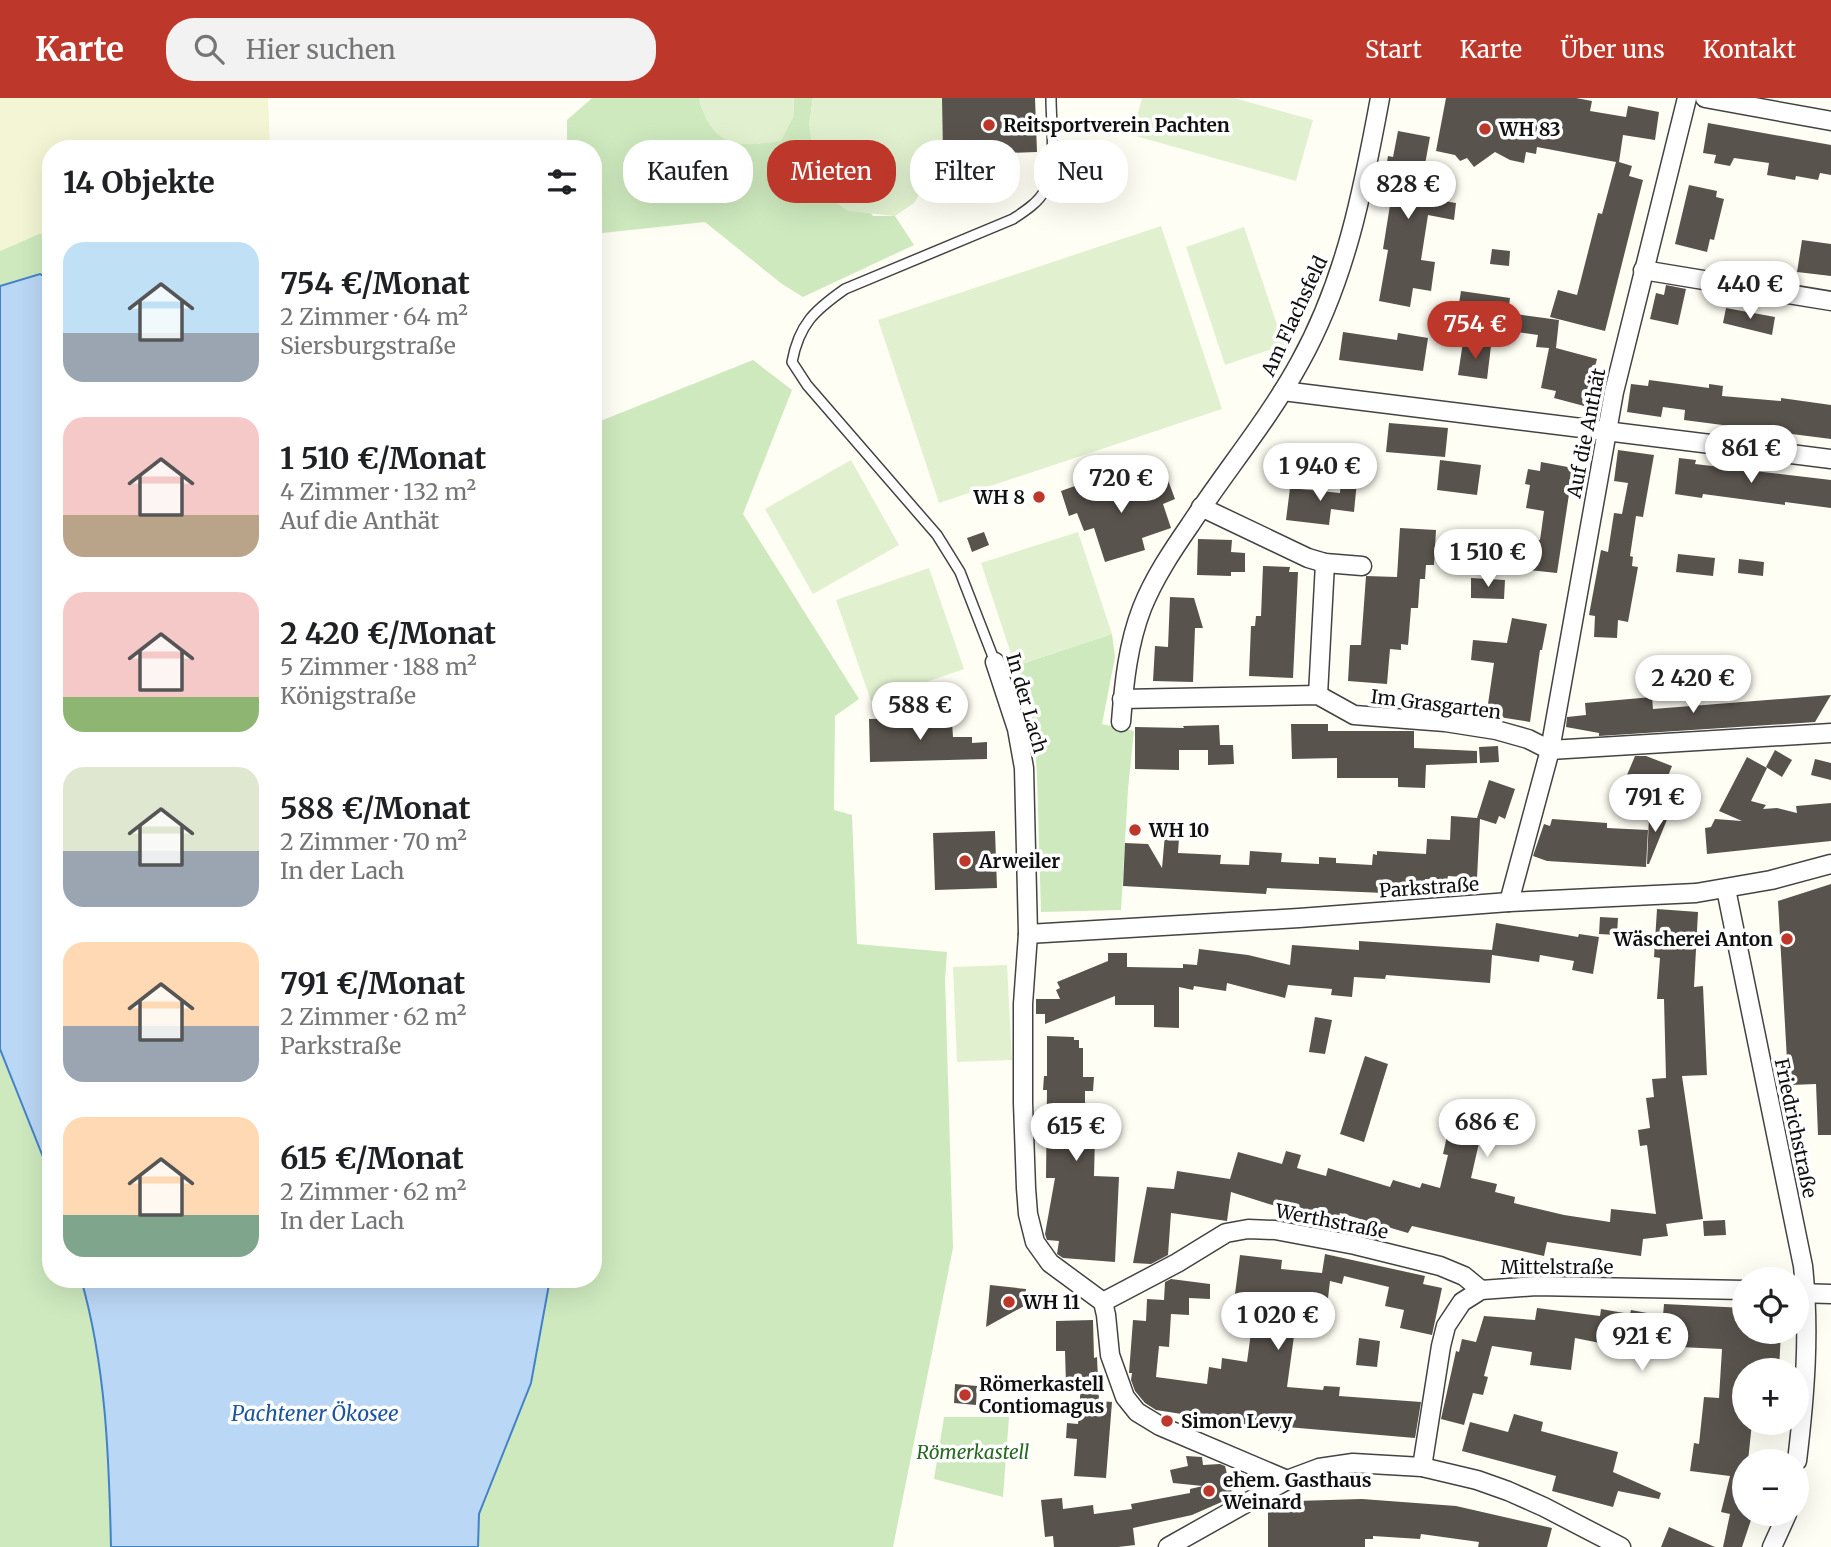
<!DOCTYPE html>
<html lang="de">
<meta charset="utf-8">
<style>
:root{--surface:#fff;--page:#f2f2f2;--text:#202124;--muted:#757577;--accent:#be372b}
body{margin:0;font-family:Merriweather,serif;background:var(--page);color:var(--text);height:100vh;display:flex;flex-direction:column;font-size:26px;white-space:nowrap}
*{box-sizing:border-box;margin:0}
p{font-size:23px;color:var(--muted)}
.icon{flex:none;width:38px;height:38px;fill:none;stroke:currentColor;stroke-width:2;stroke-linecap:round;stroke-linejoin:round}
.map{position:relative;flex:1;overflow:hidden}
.panel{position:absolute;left:42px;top:42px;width:560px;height:1148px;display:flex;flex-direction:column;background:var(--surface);border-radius:28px;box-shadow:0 7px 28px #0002}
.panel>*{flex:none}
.banner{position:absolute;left:623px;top:42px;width:665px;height:63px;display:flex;gap:14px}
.fabs{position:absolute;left:1732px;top:1169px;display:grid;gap:14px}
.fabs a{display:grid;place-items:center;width:77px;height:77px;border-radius:50%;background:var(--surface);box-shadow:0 7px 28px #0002;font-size:35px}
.price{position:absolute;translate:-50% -60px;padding:0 16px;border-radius:24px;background:#fff;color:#222;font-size:23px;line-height:46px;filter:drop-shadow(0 2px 4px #0008)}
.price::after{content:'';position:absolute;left:50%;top:42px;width:21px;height:16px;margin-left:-10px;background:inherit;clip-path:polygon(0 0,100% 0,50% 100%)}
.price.current{background:var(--accent);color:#fff}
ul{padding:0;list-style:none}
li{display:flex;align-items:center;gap:21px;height:175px;padding:0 21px}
li span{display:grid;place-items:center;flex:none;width:196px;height:140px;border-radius:21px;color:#555}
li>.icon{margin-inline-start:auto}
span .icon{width:84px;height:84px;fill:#fffc;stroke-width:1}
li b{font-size:30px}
h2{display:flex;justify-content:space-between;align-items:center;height:84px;padding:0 21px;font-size:30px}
.tag{padding:0 24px;border-radius:28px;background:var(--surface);box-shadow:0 7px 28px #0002;font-size:24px;line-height:63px}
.tag.current{background:var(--accent);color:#fff}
header{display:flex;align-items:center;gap:42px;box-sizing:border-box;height:98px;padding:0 35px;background:var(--accent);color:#fff}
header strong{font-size:33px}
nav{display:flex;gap:38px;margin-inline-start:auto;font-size:24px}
.search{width:490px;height:63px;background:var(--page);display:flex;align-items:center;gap:18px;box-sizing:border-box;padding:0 24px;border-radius:28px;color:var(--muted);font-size:26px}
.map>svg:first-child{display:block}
</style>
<header>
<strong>Karte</strong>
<div class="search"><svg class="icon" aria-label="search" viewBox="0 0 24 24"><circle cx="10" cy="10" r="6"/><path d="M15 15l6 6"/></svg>Hier suchen</div>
<nav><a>Start</a><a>Karte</a><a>Über uns</a><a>Kontakt</a></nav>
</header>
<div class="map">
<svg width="1831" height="1449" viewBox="0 0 1831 1449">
<rect width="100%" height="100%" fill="#fffef4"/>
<polygon fill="#f3f5d4" points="0,0 268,0 270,51 51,51 51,137 39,136 0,153"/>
<g fill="#cee9be">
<polygon points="592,0 699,0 702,11 759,46 793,20 794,0 813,0 809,27 873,118 895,118 914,147 803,199 782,186 705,124 593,136 593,51 567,51 567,22"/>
<polygon points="39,136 51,137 51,183 40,176 0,188 0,153"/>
<polygon points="753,262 792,292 743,416 859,601 835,618 834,712 852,717 857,846 947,854 945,881 953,1150 893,1449 478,1449 479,1416 531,1285 550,1181 593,1181 593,326"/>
<path d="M1112 536 1115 559 1102 626 1134 633 1128 691 1121 812 1041 814C1040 780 1039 746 1038 711 1037 662 1035 614 1015 568Z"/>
<path d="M0 951 51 1079V1181H81C106 1268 109 1360 111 1449H0Z"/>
<polygon points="944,1319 1009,1319 1003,1399 934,1381"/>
</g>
<g fill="#e1f1cf">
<path d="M699 0H794L793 20 781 43C737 50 711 49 699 0Z"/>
<polygon points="813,0 942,0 943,57 914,105 895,118 847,113 833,102 817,82 809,27"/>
<polygon points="1142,0 1234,0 1313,22 1296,83 1132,37"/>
<polygon points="1161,128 1222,311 939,405 878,222"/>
<polygon points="1244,129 1284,247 1225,267 1186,149"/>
<polygon points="851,362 899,447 813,496 765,411"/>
<polygon points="1078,434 1112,536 1015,568 981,465"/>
<polygon points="929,470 964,571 871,603 836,502"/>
<polygon points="1007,867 1012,962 957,964 953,869"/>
</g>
<g fill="#bad7f5" stroke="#4382ca" stroke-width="2">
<polygon points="40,176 51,183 51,1079 0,951 0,188"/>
<path d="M81 1181H550L531 1285 479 1416 478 1449H111C109 1360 106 1268 81 1181Z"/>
</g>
<g fill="#59534d">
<polygon points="942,0 1035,0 1037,54 943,57"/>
<polygon points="1446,0 1576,0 1592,3 1590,13 1626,19 1628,8 1659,14 1655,42 1623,37 1619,64 1632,68 1629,78 1643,82 1605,233 1550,219 1558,192 1577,197 1598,115 1602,116 1616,64 1537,49 1536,56 1526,54 1524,65 1510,62 1495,54 1474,69 1467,60 1460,63 1455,57 1436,53"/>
<polygon points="1708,25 1831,47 1831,77 1820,75 1818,82 1796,78 1795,82 1767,77 1769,65 1734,60 1730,68 1714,65 1716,57 1703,55"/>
<polygon points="1398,33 1430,39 1419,99 1456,105 1454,122 1428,117 1421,162 1435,164 1431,193 1413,190 1410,209 1379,203 1388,152 1383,151 1390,107 1380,105 1388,58 1393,59"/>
<polygon points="1689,87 1717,93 1716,99 1724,101 1714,142 1710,141 1707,154 1675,146"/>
<polygon points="1802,142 1831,146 1831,178 1797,174"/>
<polygon points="1492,151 1510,153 1509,168 1490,166"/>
<polygon points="1666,187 1686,191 1678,227 1650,221 1656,195 1664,197"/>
<polygon points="1461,193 1510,200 1508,215 1559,222 1556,250 1597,261 1584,308 1554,300 1556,293 1541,290 1549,250 1536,249 1538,237 1494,231 1495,225 1457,218"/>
<polygon points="1726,210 1775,219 1772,237 1723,225"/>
<polygon points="1343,234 1397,242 1398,235 1428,240 1423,273 1339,262"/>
<polygon points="1463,244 1491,248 1487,281 1458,277"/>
<polygon points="1649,282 1709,290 1709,286 1723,288 1722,298 1781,303 1781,300 1831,307 1831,341 1684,322 1685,312 1663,309 1661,319 1627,314 1631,286 1648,288"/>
<polygon points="1389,325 1448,330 1445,359 1386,354"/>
<polygon points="1618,352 1654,357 1643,419 1636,418 1630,458 1633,459 1632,468 1638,469 1628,524 1618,522 1617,540 1594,539 1595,518 1589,517 1601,452 1608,454 1614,415 1622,416 1628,385 1614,383"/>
<polygon points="1679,360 1696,362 1695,366 1831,382 1831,410 1785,404 1785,407 1703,396 1702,400 1675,396"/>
<polygon points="1440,362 1481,367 1477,397 1437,392"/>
<polygon points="1541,364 1573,370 1557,475 1520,471 1524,440 1540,442 1544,413 1526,410 1530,387 1525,386 1528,371 1540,373"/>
<polygon points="1137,381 1140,391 1168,382 1175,401 1163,406 1171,430 1142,440 1145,452 1105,464 1094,430 1084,433 1077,415 1069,418 1061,393 1086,384 1091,397"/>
<polygon points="1341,381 1357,383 1354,414 1331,411 1329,427 1286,422 1290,390 1340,395"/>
<polygon points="1400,430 1436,432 1434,467 1426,467 1425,481 1420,481 1418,510 1411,510 1408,547 1401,546 1401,552 1390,551 1387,586 1348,583 1350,547 1361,547 1366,478 1397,479"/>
<polygon points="984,434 989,447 972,454 967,440"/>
<polygon points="1198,441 1232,442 1231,454 1245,455 1245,474 1231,474 1231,478 1197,477"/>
<polygon points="1678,456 1715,460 1713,478 1676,474"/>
<polygon points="1739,461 1764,464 1763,478 1738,475"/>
<polygon points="1263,468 1290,469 1289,474 1298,474 1293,580 1249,578 1251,528 1255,528 1256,518 1261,518"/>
<polygon points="1471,480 1505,482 1504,501 1471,500"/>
<polygon points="1170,499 1194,500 1203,530 1195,530 1193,584 1153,583 1155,548 1168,549"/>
<polygon points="1512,520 1547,526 1542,552 1540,552 1530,624 1499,619 1501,608 1488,606 1494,565 1471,562 1473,542 1507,545"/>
<polygon points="1831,597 1815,624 1599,638 1599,635 1566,629 1567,619 1586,617 1585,605 1652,599 1653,611"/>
<polygon points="917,620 917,625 952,624 953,639 972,639 972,645 987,644 987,661 870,664 869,621"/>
<polygon points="1291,626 1328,626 1328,633 1414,633 1414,650 1477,653 1477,665 1426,667 1425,690 1398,689 1398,680 1337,680 1337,660 1292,661"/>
<polygon points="1219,627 1220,647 1233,647 1234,666 1208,667 1208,652 1179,652 1179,672 1135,671 1135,629 1184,630 1183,628"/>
<polygon points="1498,648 1499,664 1480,665 1479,649"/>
<polygon points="1775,652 1792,662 1782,679 1766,669"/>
<polygon points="1635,658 1646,658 1672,668 1663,691 1627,677"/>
<polygon points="1747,659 1767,670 1751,703 1766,707 1763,711 1777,710 1797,715 1796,708 1831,705 1831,743 1707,756 1705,730 1711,729 1715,721 1742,723 1719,713"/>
<polygon points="1815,661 1831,665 1831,682 1811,677"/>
<polygon points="1489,682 1515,691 1505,721 1499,718 1496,726 1480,721 1477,780 1448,778 1447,782 1425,781 1424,789 1386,787 1385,795 1267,790 1266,796 1123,788 1125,745 1148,746 1162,770 1166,725 1180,726 1178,755 1221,757 1220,766 1249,767 1250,753 1282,755 1281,764 1319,766 1319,759 1336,760 1336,765 1372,767 1373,756 1377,757 1377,753 1426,756 1427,741 1450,742 1451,718 1477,720"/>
<polygon points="1649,718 1668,719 1649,766 1647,766"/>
<polygon points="1552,721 1607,725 1607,730 1648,732 1646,769 1547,763 1533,758 1544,726 1550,728"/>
<polygon points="995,733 997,790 935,792 933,735"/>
<polygon points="1831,786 1831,1037 1818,1037 1816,986 1791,987 1790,979 1788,980 1778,803"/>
<polygon points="1657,811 1698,814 1694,889 1703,888 1707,977 1682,978 1703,1121 1666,1126 1668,1138 1643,1141 1641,1158 1547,1144 1544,1158 1412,1128 1408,1135 1340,1115 1336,1127 1231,1094 1227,1123 1171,1115 1168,1157 1151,1166 1133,1165 1147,1089 1174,1091 1177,1073 1230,1081 1238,1054 1282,1066 1286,1053 1301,1057 1297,1070 1326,1078 1328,1070 1390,1089 1393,1082 1420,1090 1422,1085 1440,1090 1448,1057 1443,1056 1453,1011 1473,1016 1472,1020 1499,1025 1496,1039 1481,1036 1471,1080 1497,1086 1495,1094 1515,1099 1514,1105 1564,1117 1610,1124 1611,1111 1656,1116 1647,1047 1640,1048 1638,1032 1650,1030 1646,1000 1654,999 1652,981 1666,980 1664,901 1657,901 1660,860 1654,859"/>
<polygon points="1600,819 1618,820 1617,837 1599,836"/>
<polygon points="1496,825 1578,839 1579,836 1599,839 1593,876 1572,872 1574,863 1540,857 1539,864 1492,857 1490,885 1386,877 1385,881 1354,879 1352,899 1331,897 1332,891 1288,887 1285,900 1227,885 1226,893 1194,888 1193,892 1179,889 1179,930 1154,929 1154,907 1115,907 1115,898 1045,926 1045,916 1036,916 1036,901 1060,901 1056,892 1060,890 1057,884 1108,863 1108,855 1127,855 1127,869 1183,870 1183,866 1197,867 1199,851 1248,857 1290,867 1292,847 1359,852 1359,843 1492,852"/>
<polygon points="1315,919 1332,922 1325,956 1309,954"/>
<polygon points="1047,938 1074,939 1074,942 1079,942 1079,950 1083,950 1083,979 1094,979 1093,993 1085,993 1085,1036 1095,1036 1094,1078 1119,1079 1115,1164 1063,1160 1057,1156 1059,1143 1047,1142 1045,1136 1055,1080 1046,1080 1047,992 1043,992 1044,978 1047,978"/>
<polygon points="1365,958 1388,966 1364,1044 1340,1036"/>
<polygon points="1725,1122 1726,1137 1704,1138 1703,1123"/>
<polygon points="1325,1156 1425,1178 1423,1186 1442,1190 1432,1237 1400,1230 1404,1212 1385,1208 1389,1189 1344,1178 1342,1186 1330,1183 1327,1209 1308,1207 1305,1239 1294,1238 1287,1289 1323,1292 1324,1288 1340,1289 1339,1298 1421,1304 1415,1340 1287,1329 1286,1334 1214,1325 1214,1321 1156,1312 1145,1305 1135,1293 1131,1282 1132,1275 1129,1275 1133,1222 1146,1223 1147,1201 1164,1202 1165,1184 1171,1181 1210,1186 1210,1201 1189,1200 1189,1217 1171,1216 1169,1249 1159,1248 1156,1279 1207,1286 1209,1269 1221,1271 1222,1260 1247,1264 1256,1198 1235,1196 1240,1157 1282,1162 1281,1171 1322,1175"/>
<polygon points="990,1187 1026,1191 1024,1208 986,1229"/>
<polygon points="1664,1206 1745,1210 1745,1234 1781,1234 1779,1272 1745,1272 1745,1325 1752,1325 1748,1363 1745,1363 1745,1416 1753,1416 1742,1449 1723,1449 1730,1416 1721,1414 1730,1378 1690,1373 1694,1345 1699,1346 1704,1299 1719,1300 1722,1251 1659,1248 1658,1261 1604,1251 1605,1246 1575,1240 1571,1272 1530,1267 1532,1254 1492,1248 1484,1278 1488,1279 1483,1297 1473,1295 1464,1327 1441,1321 1456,1253 1459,1254 1462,1241 1476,1244 1484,1218 1535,1222 1537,1210 1600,1218 1601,1211 1630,1216 1631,1212 1663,1218"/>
<polygon points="1093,1222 1094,1260 1097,1259 1099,1303 1112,1304 1106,1380 1074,1378 1077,1341 1066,1340 1067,1325 1078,1326 1081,1286 1066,1287 1065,1253 1056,1253 1056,1223"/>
<polygon points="1359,1240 1380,1243 1377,1269 1356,1267"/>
<polygon points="955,1286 977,1288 976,1307 954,1305"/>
<polygon points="1514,1316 1543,1324 1541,1333 1618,1354 1613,1374 1661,1395 1659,1401 1618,1393 1613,1409 1552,1393 1556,1378 1462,1353 1470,1324 1508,1334"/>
<polygon points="1186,1358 1202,1359 1203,1367 1220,1366 1225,1368 1233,1399 1192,1417 1133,1430 1135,1447 1118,1449 1054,1449 1053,1438 1045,1439 1041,1402 1062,1400 1063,1411 1093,1407 1094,1416 1132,1411 1131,1406 1190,1395 1190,1391 1203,1388 1173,1385 1170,1372 1188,1368"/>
<polygon points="1362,1401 1456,1408 1552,1430 1547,1449 1478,1449 1479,1444 1421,1436 1420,1441 1373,1438 1373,1441 1365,1441 1365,1449 1268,1449 1268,1408 1296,1408 1296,1403"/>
<polygon points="1669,1429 1715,1449 1661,1449"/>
</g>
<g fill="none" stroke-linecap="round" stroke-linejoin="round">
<defs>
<path id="service" d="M995 564 960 474 937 437 807 287 792 264C799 226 815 212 845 191L1013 121C1025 113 1038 105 1045 92 1057 70 1051 25 1051 0"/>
<g id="minor">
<polyline points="1705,0 1831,23"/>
<polyline points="1643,172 1831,203"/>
<polyline points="1283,293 1831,361"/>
<polyline points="1201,409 1308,460 1325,465 1362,468"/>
<polyline points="995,564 1017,631 1024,670 1028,836 1023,906 1023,1005 1026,1090 1028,1116 1035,1144 1050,1165 1103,1204 1106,1217 1110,1257 1125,1299 1137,1314 1160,1328 1287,1382"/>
<polyline points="1318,597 1325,465"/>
<polyline points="1122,601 1318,597 1354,617 1445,624 1496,632 1528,641 1550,652 1831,635"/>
<path d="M1121 624C1124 585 1128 546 1142 510 1154 480 1172 453 1190 427 1226 372 1269 321 1300 264 1346 181 1363 92 1380 0"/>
<path d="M1726 791 1803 1168C1810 1234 1805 1297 1797 1363"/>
<polyline points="1509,804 1550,652 1614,294 1687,0"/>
<polyline points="1028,836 1299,820 1509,804 1696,795 1771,782 1831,766"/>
<polyline points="1797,1195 1831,1196"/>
<polyline points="1103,1204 1177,1165 1226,1135 1248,1131 1275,1132 1355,1147 1440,1168 1464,1178 1481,1192"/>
<polyline points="1422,1369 1441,1248 1446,1228 1462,1204 1481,1192 1536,1188 1745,1192"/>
<polyline points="1168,1449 1287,1382 1319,1370 1353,1365 1422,1369 1477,1382 1508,1393 1544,1409 1621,1449"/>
<polyline points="1772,1449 1787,1416"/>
</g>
</defs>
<use href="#service" stroke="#434343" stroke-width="12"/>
<use href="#minor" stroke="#434343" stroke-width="21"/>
<use href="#service" stroke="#fff" stroke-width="9"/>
<use href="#minor" stroke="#fff" stroke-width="18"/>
</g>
<g fill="#be372b" stroke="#fff" stroke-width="2.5">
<circle cx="989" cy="27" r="7"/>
<circle cx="1485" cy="31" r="7"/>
<circle cx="1039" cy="399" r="7"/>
<circle cx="1135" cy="732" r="7"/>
<circle cx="965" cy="763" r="7"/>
<circle cx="1787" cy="841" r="7"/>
<circle cx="1009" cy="1204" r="7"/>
<circle cx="965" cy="1297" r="7"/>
<circle cx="1167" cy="1323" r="7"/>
<circle cx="1209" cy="1393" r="7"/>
</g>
<g text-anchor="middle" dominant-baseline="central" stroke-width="7" stroke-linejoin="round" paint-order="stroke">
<g font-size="19" font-weight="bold" fill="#101010" stroke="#fff" text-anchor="start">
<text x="1003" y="27">Reitsportverein Pachten</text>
<text x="1499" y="31">WH 83</text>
<text x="1025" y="399" text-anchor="end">WH 8</text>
<text x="1149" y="732">WH 10</text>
<text x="979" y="763">Arweiler</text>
<text x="1773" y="841" text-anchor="end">Wäscherei Anton</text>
<text x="1023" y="1204">WH 11</text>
<text x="979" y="1286">Römerkastell<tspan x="979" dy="22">Contiomagus</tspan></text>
<text x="1181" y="1323">Simon Levy</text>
<text x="1223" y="1382">ehem. Gasthaus<tspan x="1223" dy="22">Weinard</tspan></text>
</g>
<g font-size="19" fill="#101010" stroke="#fff">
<text transform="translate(1294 218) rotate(-65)">Am Flachsfeld</text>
<text transform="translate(1586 335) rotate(-79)">Auf die Anthät</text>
<text transform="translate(1027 605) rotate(74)">In der Lach</text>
<text transform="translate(1436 606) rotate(7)">Im Grasgarten</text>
<text transform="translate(1429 789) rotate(-4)">Parkstraße</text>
<text transform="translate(1796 1030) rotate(78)">Friedrichstraße</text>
<text transform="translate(1332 1123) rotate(11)">Werthstraße</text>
<text x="1557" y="1169">Mittelstraße</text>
</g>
<g font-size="19" font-style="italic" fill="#266821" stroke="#fff">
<text x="973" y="1354">Römerkastell</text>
</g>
<g font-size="21" font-style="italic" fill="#1b55a0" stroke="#fff">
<text x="315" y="1315">Pachtener Ökosee</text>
</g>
</g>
</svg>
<div class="fabs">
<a><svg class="icon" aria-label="locate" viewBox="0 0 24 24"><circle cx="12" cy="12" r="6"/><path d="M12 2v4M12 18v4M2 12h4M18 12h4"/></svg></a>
<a>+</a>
<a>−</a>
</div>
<b class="price" style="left:1408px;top:123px">828 €</b>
<b class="price" style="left:1750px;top:223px">440 €</b>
<b class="price current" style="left:1475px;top:263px">754 €</b>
<b class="price" style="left:1751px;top:387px">861 €</b>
<b class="price" style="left:1320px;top:405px">1 940 €</b>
<b class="price" style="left:1121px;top:417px">720 €</b>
<b class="price" style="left:1488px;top:491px">1 510 €</b>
<b class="price" style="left:1693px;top:617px">2 420 €</b>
<b class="price" style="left:920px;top:644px">588 €</b>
<b class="price" style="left:1655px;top:736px">791 €</b>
<b class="price" style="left:1487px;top:1061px">686 €</b>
<b class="price" style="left:1076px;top:1065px">615 €</b>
<b class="price" style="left:1278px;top:1254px">1 020 €</b>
<b class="price" style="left:1642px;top:1275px">921 €</b>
<div class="banner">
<a class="tag">Kaufen</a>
<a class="tag current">Mieten</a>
<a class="tag">Filter</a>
<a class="tag">Neu</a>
</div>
<section class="panel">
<h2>14 Objekte<svg class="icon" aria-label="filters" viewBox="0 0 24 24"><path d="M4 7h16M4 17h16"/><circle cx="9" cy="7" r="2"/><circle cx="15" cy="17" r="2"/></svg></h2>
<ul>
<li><span style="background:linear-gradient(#bfe0f5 65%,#9aa5b1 0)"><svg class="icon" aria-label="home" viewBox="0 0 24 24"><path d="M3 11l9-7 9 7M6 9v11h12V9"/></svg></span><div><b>754 €/Monat</b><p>2 Zimmer · 64 m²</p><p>Siersburgstraße</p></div></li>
<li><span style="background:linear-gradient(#f6c9c9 70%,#b9a48a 0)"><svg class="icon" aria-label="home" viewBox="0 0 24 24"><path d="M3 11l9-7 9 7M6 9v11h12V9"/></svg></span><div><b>1 510 €/Monat</b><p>4 Zimmer · 132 m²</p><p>Auf die Anthät</p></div></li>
<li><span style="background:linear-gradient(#f6c9c9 75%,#8fb573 0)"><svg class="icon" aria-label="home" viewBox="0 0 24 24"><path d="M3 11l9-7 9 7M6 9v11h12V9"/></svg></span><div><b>2 420 €/Monat</b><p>5 Zimmer · 188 m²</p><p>Königstraße</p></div></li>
<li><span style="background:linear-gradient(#dfe7d0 60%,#9aa5b1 0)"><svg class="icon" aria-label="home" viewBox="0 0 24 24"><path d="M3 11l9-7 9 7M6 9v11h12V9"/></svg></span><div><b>588 €/Monat</b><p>2 Zimmer · 70 m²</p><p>In der Lach</p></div></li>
<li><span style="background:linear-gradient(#ffd9b3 60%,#9aa5b1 0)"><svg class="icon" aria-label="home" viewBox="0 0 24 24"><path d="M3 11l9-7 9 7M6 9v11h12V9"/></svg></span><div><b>791 €/Monat</b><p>2 Zimmer · 62 m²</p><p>Parkstraße</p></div></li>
<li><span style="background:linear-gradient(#ffd9b3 70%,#7fa58c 0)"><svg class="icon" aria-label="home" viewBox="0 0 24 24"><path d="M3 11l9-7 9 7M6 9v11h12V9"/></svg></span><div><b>615 €/Monat</b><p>2 Zimmer · 62 m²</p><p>In der Lach</p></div></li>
</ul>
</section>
</div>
